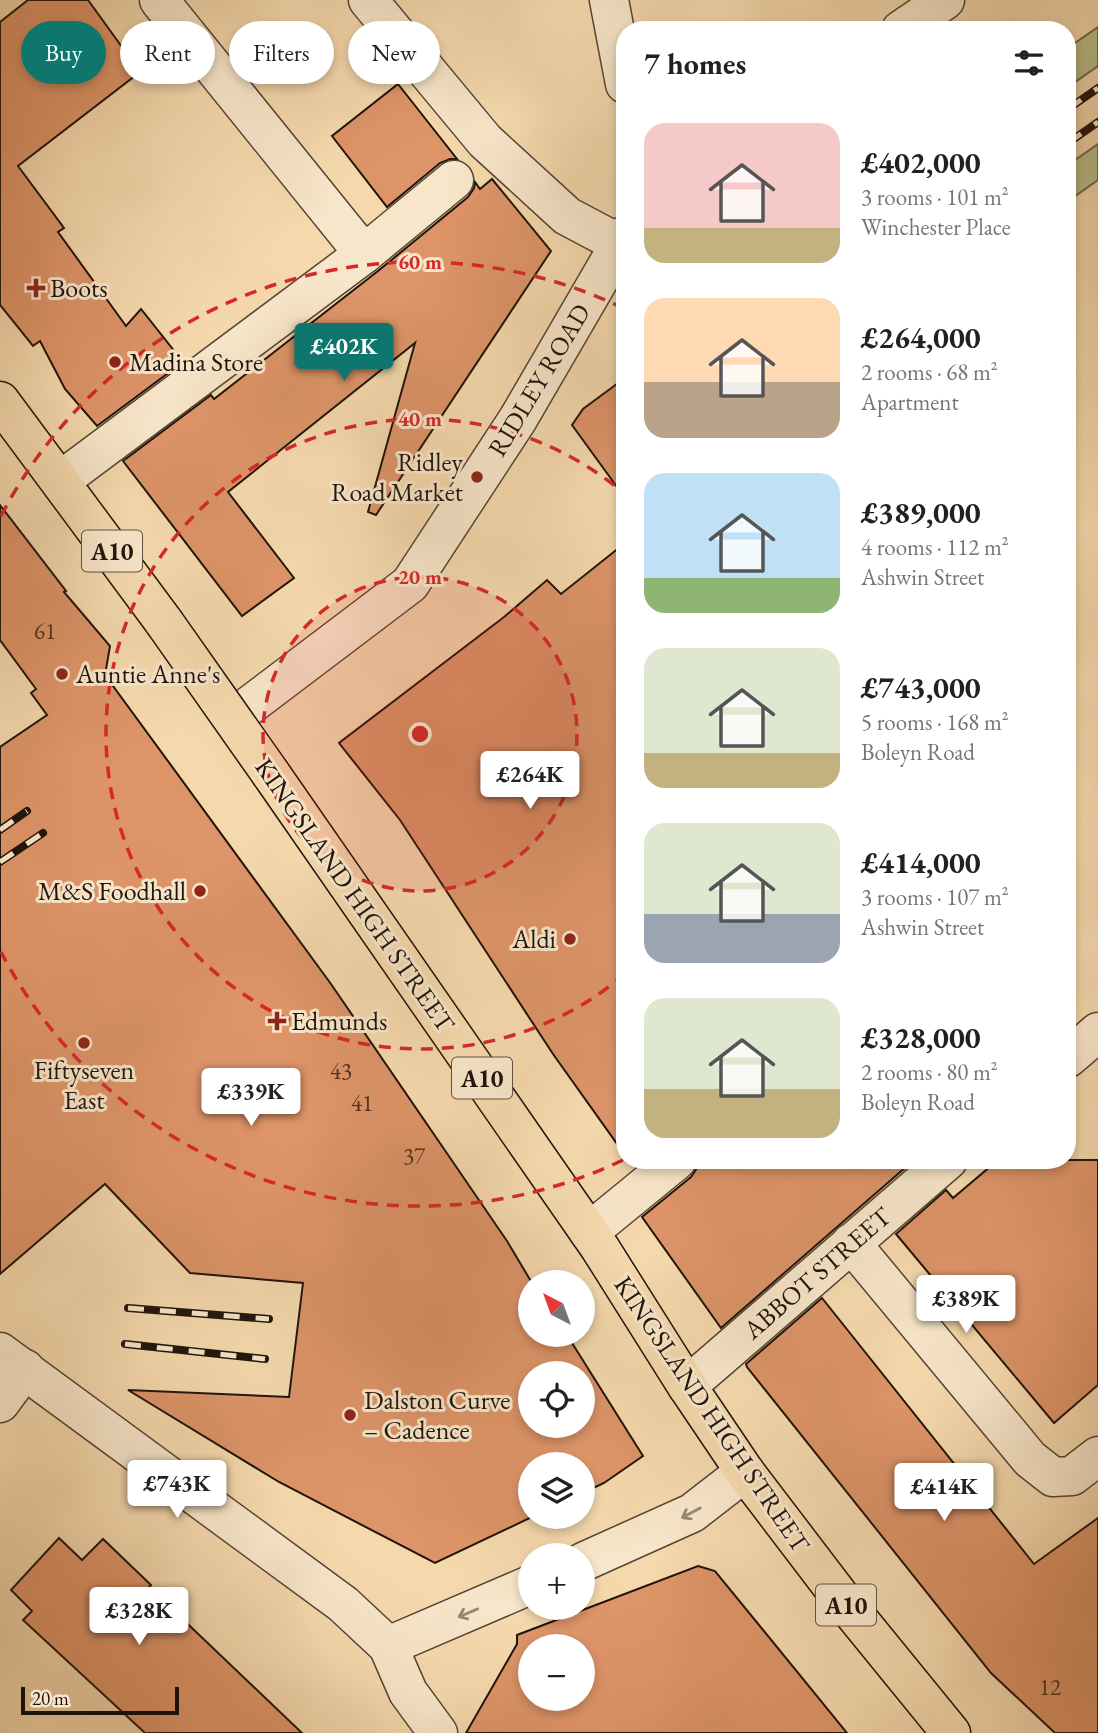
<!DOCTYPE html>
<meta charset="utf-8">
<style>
:root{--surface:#fff;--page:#f6f6f6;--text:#202124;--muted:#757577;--accent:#0f766e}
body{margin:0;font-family:"EB Garamond",serif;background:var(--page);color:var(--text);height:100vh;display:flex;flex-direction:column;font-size:26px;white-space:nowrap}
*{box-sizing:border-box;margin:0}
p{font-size:23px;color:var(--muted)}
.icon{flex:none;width:38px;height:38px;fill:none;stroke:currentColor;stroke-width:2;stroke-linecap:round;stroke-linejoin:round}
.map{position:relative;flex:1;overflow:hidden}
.side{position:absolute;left:616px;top:21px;width:460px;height:1148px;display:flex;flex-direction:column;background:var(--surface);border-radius:28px;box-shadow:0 4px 10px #0003}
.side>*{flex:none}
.guide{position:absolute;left:21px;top:21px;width:490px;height:63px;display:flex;gap:14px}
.needle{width:46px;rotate:319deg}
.tools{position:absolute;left:518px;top:1270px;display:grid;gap:14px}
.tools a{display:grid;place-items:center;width:77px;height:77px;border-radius:50%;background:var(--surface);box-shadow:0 4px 10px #0003;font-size:35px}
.scale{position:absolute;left:21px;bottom:18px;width:158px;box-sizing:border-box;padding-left:7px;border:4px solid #1f130b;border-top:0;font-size:19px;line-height:24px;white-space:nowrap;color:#1f130b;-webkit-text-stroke:5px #f8e6ca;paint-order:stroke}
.price{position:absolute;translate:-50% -60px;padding:0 16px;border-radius:7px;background:#fff;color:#222;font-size:23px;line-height:46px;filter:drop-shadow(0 2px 4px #0008)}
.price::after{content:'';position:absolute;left:50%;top:42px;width:21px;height:16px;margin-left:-10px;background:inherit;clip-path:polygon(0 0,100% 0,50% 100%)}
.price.active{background:var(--accent);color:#fff}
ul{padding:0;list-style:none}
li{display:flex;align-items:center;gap:21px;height:175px;padding:0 28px}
li span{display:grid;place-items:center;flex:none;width:196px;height:140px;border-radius:21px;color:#555}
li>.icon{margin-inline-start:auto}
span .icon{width:84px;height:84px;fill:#fffc;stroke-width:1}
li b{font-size:30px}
h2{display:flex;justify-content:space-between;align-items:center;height:84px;padding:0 28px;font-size:30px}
.pill{padding:0 24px;border-radius:32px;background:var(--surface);box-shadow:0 4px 10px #0003;font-size:24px;line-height:63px}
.pill.active{background:var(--accent);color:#fff}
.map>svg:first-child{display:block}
</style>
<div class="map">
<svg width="1098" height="1733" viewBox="0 0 1098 1733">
<rect width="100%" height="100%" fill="#f5d9ad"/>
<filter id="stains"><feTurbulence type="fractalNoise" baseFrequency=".00286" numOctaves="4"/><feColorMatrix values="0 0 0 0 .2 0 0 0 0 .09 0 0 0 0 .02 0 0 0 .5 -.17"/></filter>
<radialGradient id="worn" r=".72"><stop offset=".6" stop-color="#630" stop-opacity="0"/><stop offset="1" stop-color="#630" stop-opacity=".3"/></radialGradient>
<g fill="#bac08b" stroke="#6c6a4b" stroke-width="2">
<polygon points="1098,27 1098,66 1068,87 1068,48"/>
<polygon points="1098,144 1098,180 1068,201 1068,165"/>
</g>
<g fill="#dd9468" stroke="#1f130b" stroke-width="2" fill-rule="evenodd">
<polygon points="28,0 88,0 140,72 18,166 64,228 58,232 126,326 141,309 183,362 97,426 65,389 40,341 33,346 0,305 0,22"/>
<polygon points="398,84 457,159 450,159 440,163 387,207 332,136"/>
<polygon points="492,179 551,251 376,515 368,512 415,343 228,492 294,578 242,616 123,461 211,395 214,399 378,271 468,197 474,188 475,182 480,189"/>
<polygon points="625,378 625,498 572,425 583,409"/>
<path d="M0 505 66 591 64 592 110 646 105 675 331 984 507 1241 532 1283H530V1335H567L643 1456 604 1483 583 1493V1465H530L532 1517 435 1563 279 1482 128 1390 289 1397 303 1283 190 1273 105 1184 0 1274V747L47 715 31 693 36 689 0 640ZM530 1374H583V1426H530Z"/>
<polygon points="625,543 625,1155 553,1054 400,820 339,743 504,617 547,580 561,594"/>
<polygon points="698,1160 914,1160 721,1328 642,1217 691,1177 697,1168"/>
<polygon points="998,1160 1098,1160 1098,1385 1054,1423 896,1234 946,1190 953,1198"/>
<polygon points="822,1298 1034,1564 1098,1518 1098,1733 1055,1733 991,1673 747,1367 746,1364"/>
<polygon points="59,1538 82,1560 103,1539 151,1585 149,1587 302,1733 145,1733 23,1620 32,1611 11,1590"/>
<path d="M698 1566 715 1571 847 1733H466L517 1644V1635ZM530 1647H583V1699H530Z"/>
</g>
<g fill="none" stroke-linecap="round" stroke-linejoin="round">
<defs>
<g id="minor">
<polyline points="159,0 364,254"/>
<polyline points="368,0 485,141 567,216 618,243"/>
<polyline points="609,0 625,84"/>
<polyline points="901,30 945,0"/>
<polyline points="60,481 364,254 454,180"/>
<polyline points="233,718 410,584 518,419 625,235"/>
<polyline points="1068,1058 1098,1032"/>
<polyline points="589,1232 677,1160"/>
<polyline points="851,1243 1030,1459 1053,1477 1072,1476 1098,1456"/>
<polyline points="0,1352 343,1604 388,1646 408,1692 438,1733"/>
<polyline points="687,1386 948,1160"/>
<polyline points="0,1403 25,1369"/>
<polyline points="583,1562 692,1513 745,1472"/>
<polyline points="388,1646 530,1585"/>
</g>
<g id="highway">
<polyline points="0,401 164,622"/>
<polyline points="271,774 600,1248 687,1386 745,1472 841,1598 951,1733"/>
</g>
</defs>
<use href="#minor" stroke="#544434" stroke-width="41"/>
<use href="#highway" stroke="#1f130b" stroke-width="41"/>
<use href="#minor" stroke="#f8e6ca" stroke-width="38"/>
<use href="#highway" stroke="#f5d9ad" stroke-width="38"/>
<defs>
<g id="rail">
<polyline points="1068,109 1098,88"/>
<polyline points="1068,143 1098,122"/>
<polyline points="0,830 27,811"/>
<polyline points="0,862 43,833"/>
<polyline points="128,1308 269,1319"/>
<polyline points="125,1344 265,1359"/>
</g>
</defs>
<use href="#rail" stroke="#1f130b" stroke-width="8"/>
<use href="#rail" stroke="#f8e6ca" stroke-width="5" stroke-dasharray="16" stroke-linecap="butt"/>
<defs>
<polyline id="highway-bridge" points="164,622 271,774"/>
</defs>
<use href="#highway-bridge" stroke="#1f130b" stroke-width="41" stroke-linecap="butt"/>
<use href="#highway-bridge" stroke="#f5d9ad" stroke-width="38"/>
</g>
<defs><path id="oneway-shaft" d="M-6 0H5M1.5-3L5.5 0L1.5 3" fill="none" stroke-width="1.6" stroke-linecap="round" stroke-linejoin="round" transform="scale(1.75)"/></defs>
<g stroke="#968774">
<use href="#oneway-shaft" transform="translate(691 1513) rotate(152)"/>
<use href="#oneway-shaft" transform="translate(468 1613) rotate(157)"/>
</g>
<circle cx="420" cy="734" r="157" fill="#d62828" fill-opacity=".12"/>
<g fill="none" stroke="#d62828" stroke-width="3.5" stroke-dasharray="12 9">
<circle cx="420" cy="734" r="157"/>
<path d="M625 974A315 315 0 1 1 625 494"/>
<path d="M623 1160A472 472 0 0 1 1 952M1 516A472 472 0 0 1 623 308"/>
</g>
<g fill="#8f2418" stroke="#f8e6ca" stroke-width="2.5">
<path d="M32.5 277.5h7v7h7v7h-7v7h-7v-7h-7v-7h7z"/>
<circle cx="115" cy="362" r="7"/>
<circle cx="477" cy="477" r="7"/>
<circle cx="62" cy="674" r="7"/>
<circle cx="200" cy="891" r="7"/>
<circle cx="570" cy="939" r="7"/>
<path d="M273.5 1010.5h7v7h7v7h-7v7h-7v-7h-7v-7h7z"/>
<circle cx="84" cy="1043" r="7"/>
<circle cx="350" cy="1415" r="7"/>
</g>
<g text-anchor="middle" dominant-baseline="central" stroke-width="6" stroke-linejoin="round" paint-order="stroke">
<g font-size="23" fill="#4e3322">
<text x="45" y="631">61</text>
<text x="341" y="1071">43</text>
<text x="362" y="1103">41</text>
<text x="414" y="1156">37</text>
<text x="1050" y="1687">12</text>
</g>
<g fill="#f8e6ca" stroke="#605244" stroke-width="2">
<rect x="82" y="530.5" width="60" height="41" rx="5"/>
<rect x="452" y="1057.5" width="60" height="41" rx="5"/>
<rect x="816" y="1584.5" width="60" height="41" rx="5"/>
</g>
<g font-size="24" font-weight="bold" fill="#1f130b">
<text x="112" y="551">A10</text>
<text x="482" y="1078">A10</text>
<text x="846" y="1605">A10</text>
</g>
<g font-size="26" fill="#1f130b" stroke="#f8e6ca" text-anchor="start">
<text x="50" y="288">Boots</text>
<text x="129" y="362">Madina Store</text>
<text x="463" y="462" text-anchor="end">Ridley<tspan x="463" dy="30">Road Market</tspan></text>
<text x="76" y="674">Auntie Anne's</text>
<text x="186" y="891" text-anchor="end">M&amp;S Foodhall</text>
<text x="556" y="939" text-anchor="end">Aldi</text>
<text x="291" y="1021">Edmunds</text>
<text x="84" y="1070" text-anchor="middle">Fiftyseven<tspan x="84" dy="30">East</tspan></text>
<text x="364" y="1400">Dalston Curve<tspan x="364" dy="30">– Cadence</tspan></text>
</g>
<g font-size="26" fill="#1f130b" stroke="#f8e6ca">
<text transform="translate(539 380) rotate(-59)">RIDLEY ROAD</text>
<text transform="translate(355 895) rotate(55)">KINGSLAND HIGH STREET</text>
<text transform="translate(817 1273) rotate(-41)">ABBOT STREET</text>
<text transform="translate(712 1414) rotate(56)">KINGSLAND HIGH STREET</text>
</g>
</g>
<circle cx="420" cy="734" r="10" fill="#d62828" stroke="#f8e6ca" stroke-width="3.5"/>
<g font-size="21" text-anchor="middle" font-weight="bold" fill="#d62828" stroke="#f8e6ca" stroke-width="6" stroke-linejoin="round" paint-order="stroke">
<text x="420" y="269">60 m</text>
<text x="420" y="426">40 m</text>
<text x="420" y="584">20 m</text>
</g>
<rect width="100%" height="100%" filter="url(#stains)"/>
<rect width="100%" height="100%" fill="url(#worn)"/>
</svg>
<div class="tools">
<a><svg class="needle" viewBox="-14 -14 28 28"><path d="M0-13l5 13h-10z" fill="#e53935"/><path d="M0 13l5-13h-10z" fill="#757577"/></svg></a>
<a><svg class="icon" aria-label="locate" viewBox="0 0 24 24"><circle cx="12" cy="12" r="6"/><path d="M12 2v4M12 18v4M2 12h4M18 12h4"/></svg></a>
<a><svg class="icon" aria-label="layers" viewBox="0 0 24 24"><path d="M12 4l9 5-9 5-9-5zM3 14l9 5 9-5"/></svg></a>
<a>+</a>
<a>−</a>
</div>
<div class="scale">20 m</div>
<b class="price active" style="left:344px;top:383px">£402K</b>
<b class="price" style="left:530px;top:811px">£264K</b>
<b class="price" style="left:251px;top:1128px">£339K</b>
<b class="price" style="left:966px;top:1335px">£389K</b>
<b class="price" style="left:177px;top:1520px">£743K</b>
<b class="price" style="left:944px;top:1523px">£414K</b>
<b class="price" style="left:139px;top:1647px">£328K</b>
<div class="guide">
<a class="pill active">Buy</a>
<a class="pill">Rent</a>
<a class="pill">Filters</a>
<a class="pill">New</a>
</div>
<section class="side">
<h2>7 homes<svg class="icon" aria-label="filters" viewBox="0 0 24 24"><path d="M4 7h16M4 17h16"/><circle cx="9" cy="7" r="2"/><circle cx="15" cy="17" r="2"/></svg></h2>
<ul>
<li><span style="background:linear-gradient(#f6c9c9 75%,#c2b280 0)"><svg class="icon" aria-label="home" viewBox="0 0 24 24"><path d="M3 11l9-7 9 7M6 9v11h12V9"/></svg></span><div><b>£402,000</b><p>3 rooms · 101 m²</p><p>Winchester Place</p></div></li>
<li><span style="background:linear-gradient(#ffd9b3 60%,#b9a48a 0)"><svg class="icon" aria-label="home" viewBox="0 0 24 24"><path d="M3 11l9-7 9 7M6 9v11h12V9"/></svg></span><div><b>£264,000</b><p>2 rooms · 68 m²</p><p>Apartment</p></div></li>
<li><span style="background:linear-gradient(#bfe0f5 75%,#8fb573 0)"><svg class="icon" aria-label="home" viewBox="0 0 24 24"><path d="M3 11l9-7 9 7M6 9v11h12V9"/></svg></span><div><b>£389,000</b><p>4 rooms · 112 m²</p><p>Ashwin Street</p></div></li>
<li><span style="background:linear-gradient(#dfe7d0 75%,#c2b280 0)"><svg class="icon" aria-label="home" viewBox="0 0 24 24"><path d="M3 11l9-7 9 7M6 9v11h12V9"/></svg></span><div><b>£743,000</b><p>5 rooms · 168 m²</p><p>Boleyn Road</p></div></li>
<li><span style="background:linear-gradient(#dfe7d0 65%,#9aa5b1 0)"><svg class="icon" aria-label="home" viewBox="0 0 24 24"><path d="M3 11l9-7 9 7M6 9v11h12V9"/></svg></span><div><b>£414,000</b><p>3 rooms · 107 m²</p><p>Ashwin Street</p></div></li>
<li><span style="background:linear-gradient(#dfe7d0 65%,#c2b280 0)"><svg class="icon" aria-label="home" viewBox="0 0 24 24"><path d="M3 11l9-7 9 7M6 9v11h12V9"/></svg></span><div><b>£328,000</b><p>2 rooms · 80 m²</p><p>Boleyn Road</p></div></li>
</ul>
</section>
</div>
